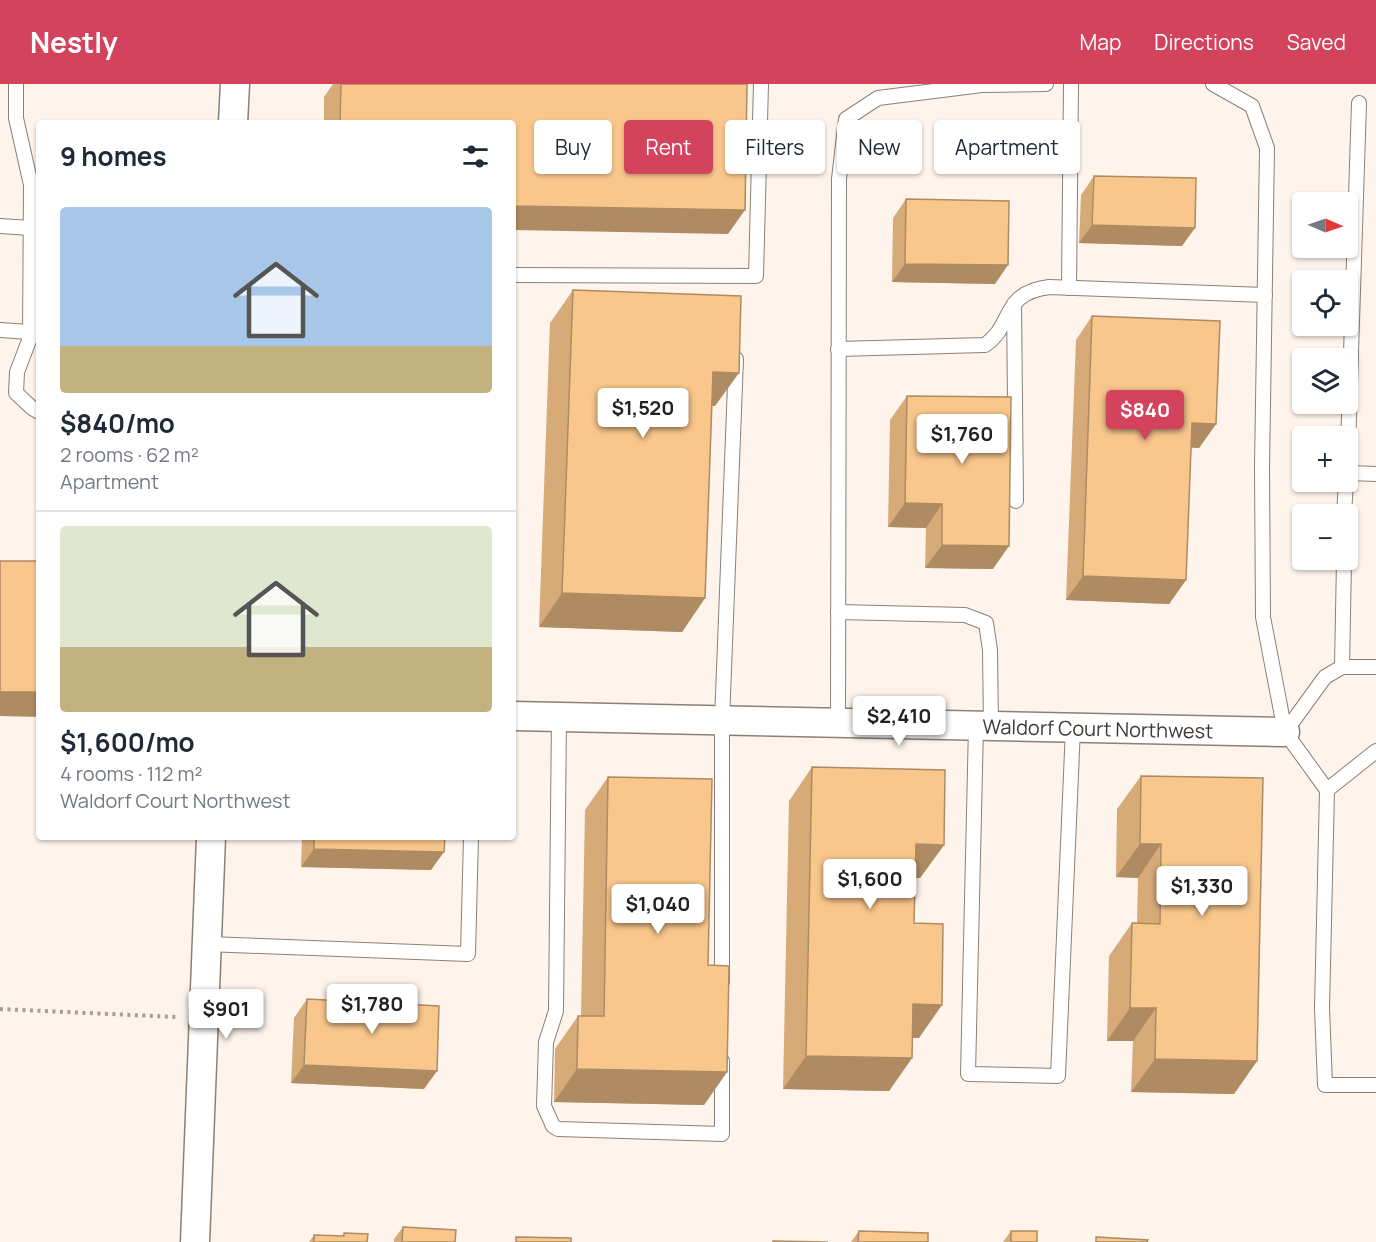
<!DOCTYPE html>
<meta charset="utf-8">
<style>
:root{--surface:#fff;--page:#f6f6f7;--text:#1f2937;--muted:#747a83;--line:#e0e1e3;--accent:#d4435d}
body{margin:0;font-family:Manrope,sans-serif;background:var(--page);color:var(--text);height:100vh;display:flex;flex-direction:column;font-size:22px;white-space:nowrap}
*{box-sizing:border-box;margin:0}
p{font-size:20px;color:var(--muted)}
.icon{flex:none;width:33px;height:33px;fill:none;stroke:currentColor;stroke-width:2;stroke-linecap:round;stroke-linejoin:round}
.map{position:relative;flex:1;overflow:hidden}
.drawer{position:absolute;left:36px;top:36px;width:480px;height:720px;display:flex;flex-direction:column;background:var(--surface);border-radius:6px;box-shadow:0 2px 4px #0004}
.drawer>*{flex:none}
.guide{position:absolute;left:534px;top:36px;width:570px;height:54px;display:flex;gap:12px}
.needle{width:39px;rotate:92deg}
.controls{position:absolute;left:1292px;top:108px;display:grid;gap:12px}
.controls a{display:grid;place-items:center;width:66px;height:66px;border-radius:6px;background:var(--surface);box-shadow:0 2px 4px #0004;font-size:30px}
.price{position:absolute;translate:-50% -51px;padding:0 14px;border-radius:6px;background:#fff;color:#222;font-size:20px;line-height:39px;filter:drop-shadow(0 2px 3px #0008)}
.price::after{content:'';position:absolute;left:50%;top:36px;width:18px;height:14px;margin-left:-9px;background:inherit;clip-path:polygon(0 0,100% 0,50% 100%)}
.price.selected{background:var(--accent);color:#fff}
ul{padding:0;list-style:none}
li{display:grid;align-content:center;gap:12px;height:318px;padding:0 24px}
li+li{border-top:2px solid var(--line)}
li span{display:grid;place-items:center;height:186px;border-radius:6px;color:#555}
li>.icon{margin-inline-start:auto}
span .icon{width:108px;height:108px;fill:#fffc;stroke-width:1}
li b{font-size:26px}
h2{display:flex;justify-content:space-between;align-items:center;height:72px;padding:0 24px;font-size:26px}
.pill{padding:0 21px;border-radius:6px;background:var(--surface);box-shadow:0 2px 4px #0004;font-size:21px;line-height:54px}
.pill.selected{background:var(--accent);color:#fff}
header{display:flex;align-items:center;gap:36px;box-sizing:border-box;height:84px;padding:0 30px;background:var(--accent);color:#fff}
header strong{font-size:28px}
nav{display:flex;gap:33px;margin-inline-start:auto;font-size:21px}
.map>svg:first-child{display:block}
</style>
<header>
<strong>Nestly</strong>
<nav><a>Map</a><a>Directions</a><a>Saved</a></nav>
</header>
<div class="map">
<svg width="1376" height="1158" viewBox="0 0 1376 1158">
<rect width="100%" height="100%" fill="#fef4eb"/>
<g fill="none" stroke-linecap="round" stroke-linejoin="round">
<defs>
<g id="service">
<polyline points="16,0 16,34 31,101 30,254 17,288 16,309 32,324 39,328"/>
<polyline points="1213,0 1252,22 1267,64 1262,383 1263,533 1285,648 1327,706 1322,924 1325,1001 1376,1001"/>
<polyline points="0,142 30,144"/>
<polyline points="513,191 756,192 761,0"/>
<polyline points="1069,204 1071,0"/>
<polyline points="1014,220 1016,417"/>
<polyline points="0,246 29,248"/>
<path d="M838 265 985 261C1014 241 1001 209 1049 203L1265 211"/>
<polyline points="1348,389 1376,390"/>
<polyline points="1347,394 1359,19"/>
<polyline points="1344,430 1346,398"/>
<polyline points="838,528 965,531 986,539 990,566 991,642"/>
<polyline points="1342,583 1344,476"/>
<polyline points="559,633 556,927 546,958 544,1022 553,1042 558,1045 722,1050 722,977"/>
<polyline points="838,639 839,95 846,35 878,14 982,1 1046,0"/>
<polyline points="976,642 968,990 1058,992 1073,644"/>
<polyline points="1285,648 1325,593 1342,583 1376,583"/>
<polyline points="1327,706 1376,667"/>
<polyline points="207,860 468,870 471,753"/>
<polyline points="722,898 722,637 736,275"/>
</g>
<g id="minor">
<polyline points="233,39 235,0"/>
<path id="s1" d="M513 632 1285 648"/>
<polyline points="195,1158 211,753"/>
</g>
</defs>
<use href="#service" stroke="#8b8076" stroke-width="16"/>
<use href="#minor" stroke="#8b8076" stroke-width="31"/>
<polyline stroke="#a59d96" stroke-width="4" stroke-dasharray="3 4.5" stroke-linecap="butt" points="0,925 176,933"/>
<use href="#service" stroke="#fff" stroke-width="14"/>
<use href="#minor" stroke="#fff" stroke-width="28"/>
</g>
<g fill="#d6ab78">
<polygon points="333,0 747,0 728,150 513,39 324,39 324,13"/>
<polygon points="1094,92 1182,162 1079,159 1081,111"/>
<polygon points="906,115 995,200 892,198 893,134"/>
<polygon points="573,206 715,322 712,322 705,514 682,548 539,543 550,239"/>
<polygon points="1092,232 1216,340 1199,364 1191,363 1186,496 1169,520 1066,516 1076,256"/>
<polygon points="907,312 993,485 925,484 926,444 888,443 890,336"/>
<polygon points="812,683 944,761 920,794 915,794 914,839 919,954 912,954 912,974 889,1007 783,1005 789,717"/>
<polygon points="1141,692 1257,977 1234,1010 1131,1008 1133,957 1107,957 1109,872 1132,839 1137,839 1138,794 1116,793 1117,725"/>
<polygon points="608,693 708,881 727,988 704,1021 554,1018 555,965 578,932 581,932 585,726"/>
<polygon points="302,753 445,753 431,786 301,783"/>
<polygon points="307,915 424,1005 291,999 294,934"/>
<polygon points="403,1143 455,1158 394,1158 394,1155"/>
<polygon points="859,1147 928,1158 851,1158"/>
<polygon points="1011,1147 1037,1158 1003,1158"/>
<polygon points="344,1149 367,1158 309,1158 314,1151 342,1152"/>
</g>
<g fill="#ae8b62">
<polygon points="513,122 745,126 728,150 513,146"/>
<polygon points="1092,141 1195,144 1182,162 1079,159"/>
<polygon points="905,180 1008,181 995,200 892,198"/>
<polygon points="713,288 739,289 715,322 690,322"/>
<polygon points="1192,339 1216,340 1199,364 1175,363"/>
<polygon points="905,419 942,420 926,444 888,443"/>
<polygon points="942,461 1009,462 993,485 925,484"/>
<polygon points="1083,492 1186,496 1169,520 1066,516"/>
<polygon points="562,509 705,514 682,548 539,543"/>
<polygon points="0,608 39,608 39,633 0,632"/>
<polygon points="916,760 944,761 920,794 893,793"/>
<polygon points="1140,760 1161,760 1138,794 1116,793"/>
<polygon points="314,765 444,768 431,786 301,783"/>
<polygon points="913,920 942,921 919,954 890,953"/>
<polygon points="1130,924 1156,924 1133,957 1107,957"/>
<polygon points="806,972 912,974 889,1007 783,1005"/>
<polygon points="1155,975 1257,977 1234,1010 1131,1008"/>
<polygon points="304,981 437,987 424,1005 291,999"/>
<polygon points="577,985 727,988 704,1021 554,1018"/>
</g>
<g fill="#f9c78c" stroke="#ae8b62" stroke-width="1.5">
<polygon points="341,0 747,0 745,126 513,122 513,39 340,39"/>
<polygon points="1094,92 1196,94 1195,144 1092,141"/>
<polygon points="906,115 1009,117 1008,181 905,180"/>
<polygon points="573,206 741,212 739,289 713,288 705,514 562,509"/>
<polygon points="1092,232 1220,237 1216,340 1192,339 1186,496 1083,492"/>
<polygon points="907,312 1011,313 1009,462 942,461 942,420 905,419"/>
<rect x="0" y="477" width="39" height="131"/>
<polygon points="812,683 945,686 944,761 916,760 914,839 943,840 942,921 913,920 912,974 806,972"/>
<polygon points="1141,692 1263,694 1257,977 1155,975 1156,924 1130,924 1132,839 1160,840 1161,760 1140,760"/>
<polygon points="608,693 712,695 708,881 729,882 727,988 577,985 578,932 604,932"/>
<polygon points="314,753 445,753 444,768 314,765"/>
<polygon points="307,915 439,922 437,987 304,981"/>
<polygon points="403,1143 456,1146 455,1158 402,1158"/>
<polygon points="859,1147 928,1149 928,1158 858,1158"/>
<rect x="1011" y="1147" width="26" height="11"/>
<polygon points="344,1149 368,1150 367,1158 314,1158 314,1151 344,1152"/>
<polygon points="516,1153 571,1154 571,1158 516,1158"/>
<polygon points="1096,1153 1148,1156 1147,1158 1096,1158"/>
<polygon points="773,1157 828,1158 773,1158"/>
</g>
<g text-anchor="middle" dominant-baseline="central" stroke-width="4.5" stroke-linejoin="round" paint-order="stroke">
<g font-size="20" fill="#3e3935" stroke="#fff">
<text stroke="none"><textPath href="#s1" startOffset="585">Waldorf Court Northwest</textPath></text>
</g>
</g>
</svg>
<div class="controls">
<a><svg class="needle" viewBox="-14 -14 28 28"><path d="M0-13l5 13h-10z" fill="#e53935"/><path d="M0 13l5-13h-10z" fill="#747a83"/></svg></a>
<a><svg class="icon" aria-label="locate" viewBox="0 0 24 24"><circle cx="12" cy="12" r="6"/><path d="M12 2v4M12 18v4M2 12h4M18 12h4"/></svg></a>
<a><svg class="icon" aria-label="layers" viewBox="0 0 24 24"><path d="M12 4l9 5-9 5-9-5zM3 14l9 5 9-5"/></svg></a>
<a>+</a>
<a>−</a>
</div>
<b class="price" style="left:643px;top:355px">$1,520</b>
<b class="price selected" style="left:1145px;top:357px">$840</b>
<b class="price" style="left:962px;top:381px">$1,760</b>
<b class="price" style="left:899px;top:663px">$2,410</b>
<b class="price" style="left:870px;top:826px">$1,600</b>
<b class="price" style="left:1202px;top:833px">$1,330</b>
<b class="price" style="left:658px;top:851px">$1,040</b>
<b class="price" style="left:372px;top:951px">$1,780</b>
<b class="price" style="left:226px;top:956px">$901</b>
<div class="guide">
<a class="pill">Buy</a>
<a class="pill selected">Rent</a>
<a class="pill">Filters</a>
<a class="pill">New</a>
<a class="pill">Apartment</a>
</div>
<section class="drawer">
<h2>9 homes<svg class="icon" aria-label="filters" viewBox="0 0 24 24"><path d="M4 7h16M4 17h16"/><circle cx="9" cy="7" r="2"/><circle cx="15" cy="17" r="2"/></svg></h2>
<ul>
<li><span style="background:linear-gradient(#a9c7e8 75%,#c2b280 0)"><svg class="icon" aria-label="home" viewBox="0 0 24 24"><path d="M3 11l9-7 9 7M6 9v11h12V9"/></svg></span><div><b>$840/mo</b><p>2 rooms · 62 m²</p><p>Apartment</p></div></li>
<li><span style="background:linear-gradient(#dfe7d0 65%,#c2b280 0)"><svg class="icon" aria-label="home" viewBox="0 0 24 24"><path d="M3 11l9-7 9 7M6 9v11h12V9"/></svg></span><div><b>$1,600/mo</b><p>4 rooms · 112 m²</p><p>Waldorf Court Northwest</p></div></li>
</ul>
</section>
</div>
